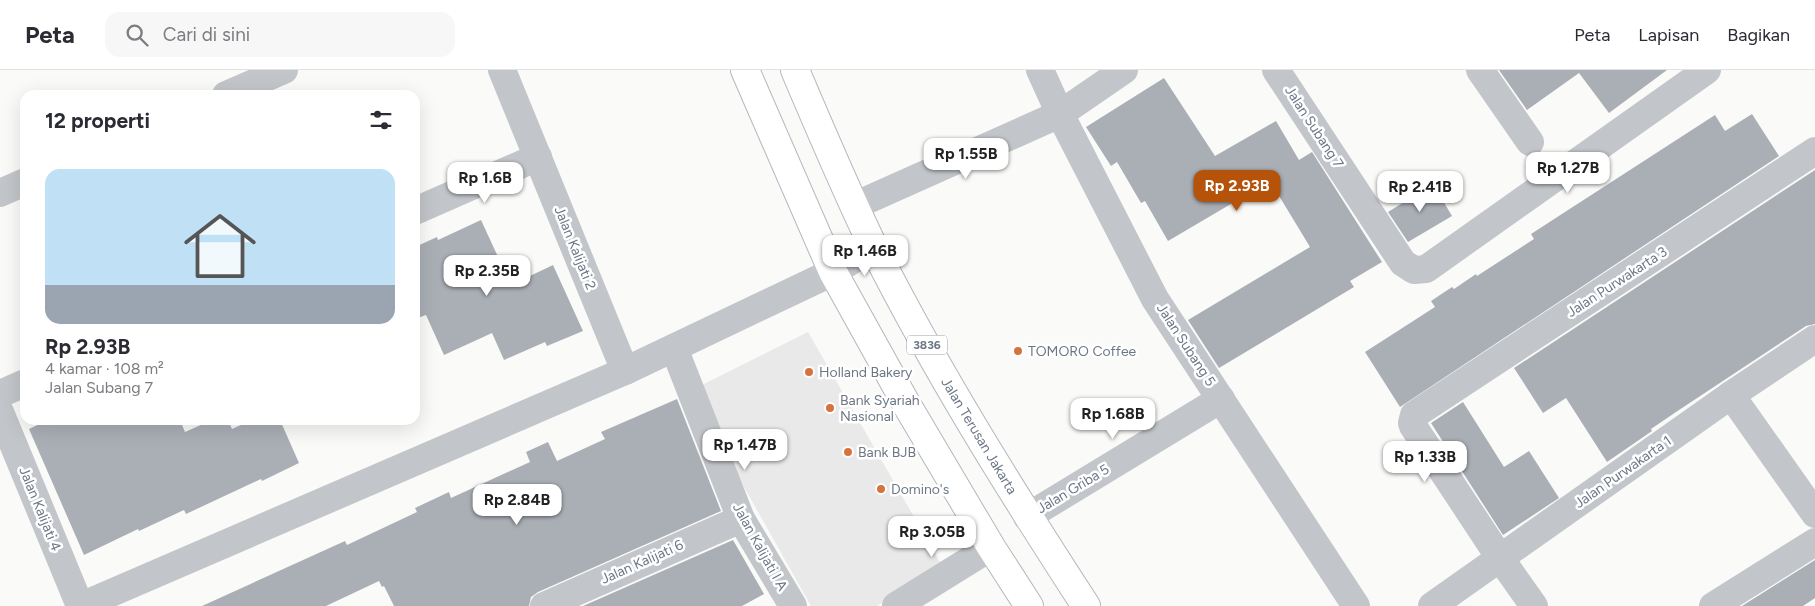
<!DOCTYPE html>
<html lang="id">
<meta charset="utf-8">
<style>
:root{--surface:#fff;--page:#f7f7f7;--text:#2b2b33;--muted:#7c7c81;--line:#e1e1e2;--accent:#b45309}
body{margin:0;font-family:Figtree,sans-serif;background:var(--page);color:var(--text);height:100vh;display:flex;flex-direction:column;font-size:19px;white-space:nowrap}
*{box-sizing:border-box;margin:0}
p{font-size:16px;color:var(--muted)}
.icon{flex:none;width:28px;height:28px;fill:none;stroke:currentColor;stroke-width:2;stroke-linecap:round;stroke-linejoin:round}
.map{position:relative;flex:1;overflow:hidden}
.side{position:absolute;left:20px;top:20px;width:400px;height:335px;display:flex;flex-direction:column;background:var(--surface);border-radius:15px;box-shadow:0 5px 20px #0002}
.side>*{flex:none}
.price{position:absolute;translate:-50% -42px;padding:0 11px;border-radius:10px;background:#fff;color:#222;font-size:16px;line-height:32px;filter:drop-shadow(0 1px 2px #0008)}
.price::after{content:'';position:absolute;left:50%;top:30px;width:15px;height:11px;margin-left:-8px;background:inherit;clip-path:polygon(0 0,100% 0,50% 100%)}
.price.on{background:var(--accent);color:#fff}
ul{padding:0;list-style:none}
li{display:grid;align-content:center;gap:10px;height:265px;padding:0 25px}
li+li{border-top:1px solid var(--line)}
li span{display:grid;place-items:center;height:155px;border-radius:15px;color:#555}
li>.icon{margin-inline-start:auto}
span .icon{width:90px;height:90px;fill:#fffc;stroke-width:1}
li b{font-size:21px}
h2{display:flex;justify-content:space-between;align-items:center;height:60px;padding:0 25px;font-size:21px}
header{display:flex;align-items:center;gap:30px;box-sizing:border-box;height:70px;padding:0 25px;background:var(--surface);border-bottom:1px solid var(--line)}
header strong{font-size:24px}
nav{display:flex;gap:28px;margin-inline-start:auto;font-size:18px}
.search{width:350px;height:45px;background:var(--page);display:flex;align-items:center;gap:12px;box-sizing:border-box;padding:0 18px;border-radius:15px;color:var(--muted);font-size:19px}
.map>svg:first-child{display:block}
</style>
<header>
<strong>Peta</strong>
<div class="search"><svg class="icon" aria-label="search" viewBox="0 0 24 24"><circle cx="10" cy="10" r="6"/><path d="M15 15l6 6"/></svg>Cari di sini</div>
<nav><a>Peta</a><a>Lapisan</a><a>Bagikan</a></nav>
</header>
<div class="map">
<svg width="1815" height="536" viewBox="0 0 1815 536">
<rect width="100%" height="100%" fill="#fafaf8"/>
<polygon fill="#e8e9e8" points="808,262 941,494 877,536 811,536 690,321"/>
<g fill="#aaafb6">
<polygon points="1499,0 1667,0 1609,43 1579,3 1527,40"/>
<polygon points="1164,8 1215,86 1276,51 1299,90 1312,82 1382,192 1350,211 1354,217 1219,298 1188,250 1310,177 1270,111 1168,171 1145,131 1141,133 1117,92 1111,96 1086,57"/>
<polygon points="1752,44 1779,86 1400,337 1365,282 1435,237 1431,231 1452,217 1454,219 1476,204 1477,206 1534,169 1531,164 1715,45 1725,61"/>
<polygon points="1815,100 1815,254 1806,256 1676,342 1651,359 1652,361 1607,392 1566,328 1543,343 1514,298"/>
<polygon points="1433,114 1452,146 1408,172 1388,142"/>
<polygon points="481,150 511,215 553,195 583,261 547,276 545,272 504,290 492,263 444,285 426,245 415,249 415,177 437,167 438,170"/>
<polygon points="677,329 721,441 538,522 531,527 529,536 394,536 384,516 382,517 379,511 326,536 202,536 345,471 347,475 417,442 415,438 449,422 451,428 530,392 526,382 548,372 557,391 605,369 601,362"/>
<polygon points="1463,332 1504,397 1529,381 1559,428 1503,465 1431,353"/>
<polygon points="48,350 180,350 185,362 212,350 228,350 232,359 252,350 280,350 299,393 262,411 261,409 186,444 184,440 139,461 138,459 84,485 29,359"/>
<polygon points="733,470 764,524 742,536 583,536"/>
<polygon points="1815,490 1815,528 1803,536 1742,536"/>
</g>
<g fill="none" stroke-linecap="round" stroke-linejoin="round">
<defs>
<g id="primary">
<polyline points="745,0 833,202 908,337 991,477 1029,536"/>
<path d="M795 0C820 59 845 118 873 176 936 301 1010 419 1086 536"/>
</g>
</defs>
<use href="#primary" stroke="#b3b7bc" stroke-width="30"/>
<g stroke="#c2c5c9" stroke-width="28">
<polyline points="502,0 625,301"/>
<polyline points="1040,0 1060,44 1155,229 1356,536"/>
<polyline points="1276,0 1403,193 1414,200 1426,199 1707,0"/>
<polyline points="1480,0 1530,72"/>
<polyline points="226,25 284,0"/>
<polyline points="0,123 25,112"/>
<polyline points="854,136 1060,44 1124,0"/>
<polyline points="415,141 538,87"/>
<polyline points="674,278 741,449 793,536"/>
<polyline points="0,324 25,313"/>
<polyline points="1731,325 1815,444"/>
<polyline points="0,342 80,536"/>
<polyline points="1027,447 1221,329"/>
<polyline points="81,536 625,301 833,202 874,177"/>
<polyline points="544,536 741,449"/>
<polyline points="896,536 991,477"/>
<polyline points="1432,536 1731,325 1815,269"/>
<polyline points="1534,536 1500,488 1413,356 1412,353 1414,345 1815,81"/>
<polyline points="1713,536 1815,472"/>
</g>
<use href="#primary" stroke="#fff" stroke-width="28"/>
</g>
<g fill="#d4733e" stroke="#fff" stroke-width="2">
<circle cx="1018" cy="281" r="5"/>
<circle cx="809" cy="302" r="5"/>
<circle cx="830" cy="338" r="5"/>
<circle cx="848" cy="382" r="5"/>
<circle cx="881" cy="419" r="5"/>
</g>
<g text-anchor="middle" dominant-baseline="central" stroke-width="5" stroke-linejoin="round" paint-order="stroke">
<rect fill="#fff" stroke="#98a0aa" stroke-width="1" x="907" y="265.5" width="40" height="19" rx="4"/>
<g font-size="12" font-weight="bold" fill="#6c7786">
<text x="927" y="275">3836</text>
</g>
<g font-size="14" fill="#6c7786" stroke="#fff">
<text transform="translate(1314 57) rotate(57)">Jalan Subang 7</text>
<text transform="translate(575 178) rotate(68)">Jalan Kalijati 2</text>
<text transform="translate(1617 212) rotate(-33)">Jalan Purwakarta 3</text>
<text transform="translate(1186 275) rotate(57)">Jalan Subang 5</text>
<text transform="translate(979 366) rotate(59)">Jalan Terusan Jakarta</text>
<text transform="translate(1623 402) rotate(-35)">Jalan Purwakarta 1</text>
<text transform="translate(1073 419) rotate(-31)">Jalan Griba 5</text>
<text transform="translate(40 439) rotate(68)">Jalan Kalijati 4</text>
<text transform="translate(760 477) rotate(61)">Jalan Kalijati I A</text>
<text transform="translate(642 492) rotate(-24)">Jalan Kalijati 6</text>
</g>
<g font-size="14" fill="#6c7786" stroke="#fff" text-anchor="start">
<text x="1028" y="281">TOMORO Coffee</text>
<text x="819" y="302">Holland Bakery</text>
<text x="840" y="330">Bank Syariah<tspan x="840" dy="16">Nasional</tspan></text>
<text x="858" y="382">Bank BJB</text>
<text x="891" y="419">Domino's</text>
</g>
</g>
</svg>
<b class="price" style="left:966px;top:110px">Rp 1.55B</b>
<b class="price" style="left:1568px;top:124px">Rp 1.27B</b>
<b class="price" style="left:485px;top:134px">Rp 1.6B</b>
<b class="price on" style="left:1237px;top:142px">Rp 2.93B</b>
<b class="price" style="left:1420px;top:143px">Rp 2.41B</b>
<b class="price" style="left:865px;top:207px">Rp 1.46B</b>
<b class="price" style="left:487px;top:227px">Rp 2.35B</b>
<b class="price" style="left:1113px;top:370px">Rp 1.68B</b>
<b class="price" style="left:745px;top:401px">Rp 1.47B</b>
<b class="price" style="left:1425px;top:413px">Rp 1.33B</b>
<b class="price" style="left:517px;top:456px">Rp 2.84B</b>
<b class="price" style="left:932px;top:488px">Rp 3.05B</b>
<section class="side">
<h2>12 properti<svg class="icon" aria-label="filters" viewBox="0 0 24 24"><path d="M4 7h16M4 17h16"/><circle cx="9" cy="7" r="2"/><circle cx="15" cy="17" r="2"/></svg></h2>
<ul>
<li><span style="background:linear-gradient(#bfe0f5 75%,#9aa5b1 0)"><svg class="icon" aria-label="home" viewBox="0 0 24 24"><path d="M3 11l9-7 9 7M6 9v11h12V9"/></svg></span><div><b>Rp 2.93B</b><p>4 kamar · 108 m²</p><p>Jalan Subang 7</p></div></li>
</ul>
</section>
</div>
